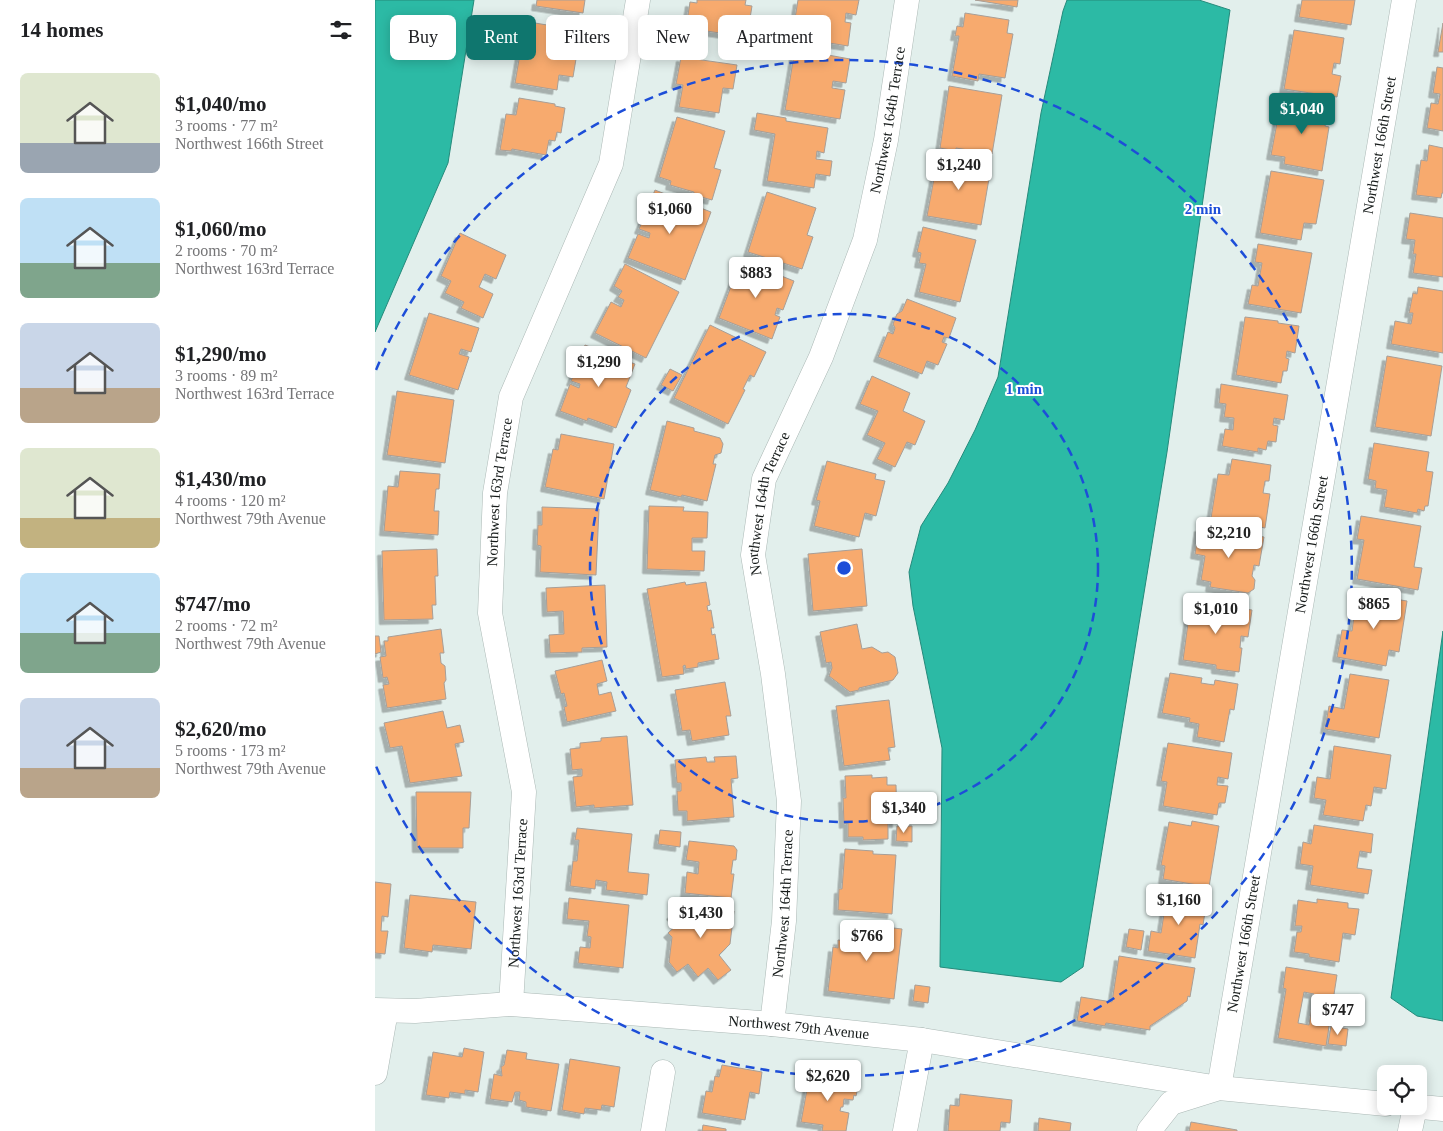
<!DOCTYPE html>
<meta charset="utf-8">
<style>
:root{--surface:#fff;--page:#f6f6f6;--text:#202124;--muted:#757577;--accent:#0f766e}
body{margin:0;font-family:"Times New Roman",serif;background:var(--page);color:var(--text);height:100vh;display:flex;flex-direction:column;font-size:19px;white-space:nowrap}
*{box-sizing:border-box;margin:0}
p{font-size:16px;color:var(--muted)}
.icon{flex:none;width:28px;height:28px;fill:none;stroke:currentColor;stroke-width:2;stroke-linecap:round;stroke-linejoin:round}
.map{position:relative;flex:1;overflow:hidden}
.details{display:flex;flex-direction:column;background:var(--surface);width:375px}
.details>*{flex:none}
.top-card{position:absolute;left:15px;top:15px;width:475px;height:45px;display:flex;gap:10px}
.buttons{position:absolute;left:1002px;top:1065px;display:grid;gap:10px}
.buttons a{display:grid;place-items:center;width:50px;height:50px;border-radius:8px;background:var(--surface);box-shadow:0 2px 12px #0003;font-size:25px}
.price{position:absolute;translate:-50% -42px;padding:0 11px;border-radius:5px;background:#fff;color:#222;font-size:16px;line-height:32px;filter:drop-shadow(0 1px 2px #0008)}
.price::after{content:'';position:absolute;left:50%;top:30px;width:15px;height:11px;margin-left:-8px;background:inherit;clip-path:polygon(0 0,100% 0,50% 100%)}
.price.on{background:var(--accent);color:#fff}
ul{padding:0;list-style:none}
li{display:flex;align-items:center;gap:15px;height:125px;padding:0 20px}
li span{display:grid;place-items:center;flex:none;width:140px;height:100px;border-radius:8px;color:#555}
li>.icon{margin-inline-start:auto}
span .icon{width:60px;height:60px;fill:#fffc;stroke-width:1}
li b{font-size:21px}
h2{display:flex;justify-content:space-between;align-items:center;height:60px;padding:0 20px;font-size:21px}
.chip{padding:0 18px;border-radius:8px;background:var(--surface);box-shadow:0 2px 12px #0003;font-size:18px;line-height:45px}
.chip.on{background:var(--accent);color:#fff}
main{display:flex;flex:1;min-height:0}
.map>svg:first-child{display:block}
</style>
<main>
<section class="details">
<h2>14 homes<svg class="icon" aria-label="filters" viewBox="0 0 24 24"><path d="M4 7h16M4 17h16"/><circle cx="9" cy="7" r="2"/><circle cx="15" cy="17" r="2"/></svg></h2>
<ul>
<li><span style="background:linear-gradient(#dfe7d0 70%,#9aa5b1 0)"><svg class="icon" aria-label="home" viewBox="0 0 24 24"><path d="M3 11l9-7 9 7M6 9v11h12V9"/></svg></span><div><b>$1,040/mo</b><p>3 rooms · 77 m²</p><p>Northwest 166th Street</p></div></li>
<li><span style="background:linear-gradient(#bfe0f5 65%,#7fa58c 0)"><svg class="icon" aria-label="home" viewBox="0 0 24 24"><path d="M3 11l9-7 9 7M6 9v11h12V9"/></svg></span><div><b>$1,060/mo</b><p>2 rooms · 70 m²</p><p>Northwest 163rd Terrace</p></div></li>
<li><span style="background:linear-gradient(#c9d6e8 65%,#b9a48a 0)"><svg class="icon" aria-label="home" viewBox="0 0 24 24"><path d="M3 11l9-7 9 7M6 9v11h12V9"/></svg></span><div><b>$1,290/mo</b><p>3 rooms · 89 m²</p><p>Northwest 163rd Terrace</p></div></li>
<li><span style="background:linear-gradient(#dfe7d0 70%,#c2b280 0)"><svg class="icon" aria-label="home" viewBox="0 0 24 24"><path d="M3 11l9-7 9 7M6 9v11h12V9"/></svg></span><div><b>$1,430/mo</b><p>4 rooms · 120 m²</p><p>Northwest 79th Avenue</p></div></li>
<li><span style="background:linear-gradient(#bfe0f5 60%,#7fa58c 0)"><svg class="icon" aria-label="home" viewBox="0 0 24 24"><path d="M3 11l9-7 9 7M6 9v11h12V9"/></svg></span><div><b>$747/mo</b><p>2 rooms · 72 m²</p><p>Northwest 79th Avenue</p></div></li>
<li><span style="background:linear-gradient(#c9d6e8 70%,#b9a48a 0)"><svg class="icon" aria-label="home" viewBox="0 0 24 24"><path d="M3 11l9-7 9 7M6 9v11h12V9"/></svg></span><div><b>$2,620/mo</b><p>5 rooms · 173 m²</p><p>Northwest 79th Avenue</p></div></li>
</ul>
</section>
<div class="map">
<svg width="1068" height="1131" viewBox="0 0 1068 1131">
<defs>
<filter id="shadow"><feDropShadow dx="-4.5" dy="4.5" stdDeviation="0" flood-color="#0004"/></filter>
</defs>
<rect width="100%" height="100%" fill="#e2efec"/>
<g fill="#2cbaa5" stroke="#258a7b">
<polygon points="0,0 99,0 73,163 0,332"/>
<polygon points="692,0 824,0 855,10 792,452 708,967 686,982 565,967 567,748 538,606 534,572 546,526 573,483 600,430 623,377 666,113 688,11"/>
<polygon points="1068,631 1068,1021 1042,1016 1016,998"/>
</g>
<g fill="#f7aa6e" stroke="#a79e97" fill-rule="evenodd" filter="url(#shadow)">
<polygon points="162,0 210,0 208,13 161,6"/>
<polygon points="322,0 371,0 370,5 377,6 372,37 311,28 315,2 322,3"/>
<polygon points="423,0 484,0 481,15 471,13 470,22 476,23 473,46 417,37"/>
<polygon points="600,0 643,0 642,7"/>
<polygon points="927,0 980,0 976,25 924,17"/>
<polygon points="590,13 634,20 632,33 638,34 630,78 604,74 603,81 577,76 584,36 580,36 582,26 588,27"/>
<polygon points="154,22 208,31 204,53 202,53 198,77 184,75 182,90 140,83 148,36 151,37"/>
<polygon points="1068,23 1068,52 1063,52"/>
<polygon points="919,30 969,38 965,64 959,63 957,74 966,76 962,97 909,89"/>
<polygon points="420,49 475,59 471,83 458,81 457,88 470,90 465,119 410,110"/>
<polygon points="306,57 362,65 358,89 348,88 344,113 304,107 308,85 301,84"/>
<polygon points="1062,67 1068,68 1068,131 1052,128 1056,103 1063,104 1065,94 1058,93"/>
<polygon points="574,86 627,95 617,154 581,148 581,151 565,148"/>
<polygon points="144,98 180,104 180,106 190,108 186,133 182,132 180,141 174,140 171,155 137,149 136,151 125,150 131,114 141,115"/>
<polygon points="912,99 956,107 954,120 951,120 950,126 954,127 947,171 909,164 910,157 896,155 904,112 909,112"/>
<polygon points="382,113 411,118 411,121 453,128 449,153 442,151 441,159 457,161 455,176 441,174 439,188 392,181 400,134 379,130"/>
<polygon points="302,117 350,131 339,168 346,170 337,200 319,195 319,192 295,185 296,181 284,177"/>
<polygon points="1054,145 1068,148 1068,193 1067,193 1066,198 1041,195 1046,160 1052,161"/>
<polygon points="563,157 616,167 606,225 552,216"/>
<polygon points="896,171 949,180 941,224 929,223 926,240 885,233"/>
<polygon points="280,190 336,212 310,280 253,258 263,234 274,238 275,233 264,229"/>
<polygon points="392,192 441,208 432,235 438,237 427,269 373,252"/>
<polygon points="1035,213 1068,218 1068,277 1038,273 1041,254 1038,254 1040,240 1031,239"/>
<polygon points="548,227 601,240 585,302 544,292 551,264 544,263 546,253 542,252"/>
<polygon points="85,233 131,255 121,279 110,274 104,287 118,294 108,318 86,308 89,302 70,293 76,281 66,276"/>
<polygon points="883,244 937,253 926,313 873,304 877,285 883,286 887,263 880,262"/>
<polygon points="366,260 419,281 408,310 402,308 400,315 405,317 397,339 344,318"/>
<polygon points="250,264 304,292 271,358 220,333 236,302 246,307 249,300 243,297 247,291 239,286"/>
<polygon points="1043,287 1068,291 1068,353 1016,344 1020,321 1036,324 1038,313 1034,313 1038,293 1042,294"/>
<polygon points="532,299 581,318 574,338 569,337 567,342 572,344 563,365 552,361 547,374 503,357 513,332 518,334 520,328 518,324 522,314 527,311"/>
<polygon points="54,313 104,328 96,352 86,349 84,354 94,357 83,390 34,375"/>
<polygon points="870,317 903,321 903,323 924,326 920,353 912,351 911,358 914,359 912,371 908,371 906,383 861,375"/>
<polygon points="335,325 391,352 379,377 375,375 368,389 370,390 353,424 299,398"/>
<polygon points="210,345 260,364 251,387 256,390 241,428 213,418 212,421 185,411 195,384 204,388 205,384 196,381"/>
<polygon points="1012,356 1067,366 1056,436 1000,427"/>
<polygon points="295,369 307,375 298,391 286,385"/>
<polygon points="497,376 535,393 528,411 550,421 540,445 532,442 520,467 502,459 510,443 492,435 503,411 485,404"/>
<polygon points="846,384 913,395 909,420 899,418 898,425 903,426 901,442 893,441 891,450 883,448 883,452 847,446 850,429 858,430 859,418 849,417 851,404 844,403"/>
<polygon points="22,391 79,400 70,463 12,455"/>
<polygon points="292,421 319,428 319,431 345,438 348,444 346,453 340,455 338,464 341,464 332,501 307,495 306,497 275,490"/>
<polygon points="186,434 239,444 229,499 170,487 178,449 183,450"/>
<polygon points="999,443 1054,452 1051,471 1058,472 1053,506 1050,506 1049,511 1043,509 1042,513 1009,507 1012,490 1000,488 1001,481 993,479"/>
<polygon points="857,459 896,465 894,481 890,481 888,493 895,494 890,528 836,518 843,474 854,475"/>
<polygon points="452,461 501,474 500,479 510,481 501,516 490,513 484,537 439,526 445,501 441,500"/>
<polygon points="25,471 65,474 64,489 61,489 59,511 64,511 63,535 9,531 13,486 23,487"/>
<polygon points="274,506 309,507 308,511 333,512 332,538 317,538 317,551 330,551 329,571 272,569"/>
<polygon points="167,507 224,509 221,575 165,572 166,546 162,545 163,525 167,525"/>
<polygon points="986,516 1046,526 1039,567 1047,568 1043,590 982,579 989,540 982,539"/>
<polygon points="824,527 889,537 884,566 879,565 877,576 880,580 879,589 873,593 835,587 836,582 826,580 830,556 820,554"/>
<polygon points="62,549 63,576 60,576 61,605 57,605 58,619 9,620 7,551"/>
<polygon points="487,549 492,606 438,611 433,554"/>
<polygon points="310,582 311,585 331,582 335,605 332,606 333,611 336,610 339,628 336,628 337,635 340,634 344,659 323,663 323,667 311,669 310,665 308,666 309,674 287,677 272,589"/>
<polygon points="230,585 232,647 207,648 207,652 175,653 174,635 189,634 188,611 172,612 171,588"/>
<polygon points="983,593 1032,601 1024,652 1014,650 1011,666 962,657 967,630 977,631 979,616 986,617 987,612 980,610"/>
<polygon points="816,601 877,610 873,637 866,636 865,648 867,648 864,672 841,669 841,665 808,660"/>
<polygon points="482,624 487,649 497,647 507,653 513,652 520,657 523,673 518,680 484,688 484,690 475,692 454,676 457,668 456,662 451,663 445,632"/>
<polygon points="66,629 69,653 65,653 66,663 70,666 71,680 69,683 71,699 12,708 8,685 14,684 12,677 8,678 5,657 11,656 9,641 13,641 13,637"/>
<polygon points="0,636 4,636 6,652 0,654"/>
<polygon points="227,660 232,681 222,684 224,695 236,692 241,711 192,722 189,707 192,706 189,693 186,694 180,671"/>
<polygon points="795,673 827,678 826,683 839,685 840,680 863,684 859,710 855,709 849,742 822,737 824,724 814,722 815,718 787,713"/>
<polygon points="975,674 1014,680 1004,738 950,729 954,706 969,709"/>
<polygon points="350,682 356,716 351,716 354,735 317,741 315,730 307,731 300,690"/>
<polygon points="514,700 520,747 513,748 515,760 469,766 461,706"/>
<polygon points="68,711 72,728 85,725 89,742 80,744 87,776 35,783 27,746 15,748 9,723"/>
<polygon points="252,736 258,805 219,808 219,805 201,807 198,777 207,776 207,769 197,770 195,749 205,748 205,743 226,741 226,738"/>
<polygon points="793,743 857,753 853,779 843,777 842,785 853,786 850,803 844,803 842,815 788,806 792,782 786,781"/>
<polygon points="959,746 1016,755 1011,789 999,787 996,806 991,805 988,821 948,815 951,800 939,798 942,777 955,779"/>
<polygon points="361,756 363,778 356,779 359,817 312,821 312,811 303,811 302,791 306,791 306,783 302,783 300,760 331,757 332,762 340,762 339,757"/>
<polygon points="497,775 497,778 512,777 512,785 521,785 522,823 513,823 513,839 488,840 488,837 473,837 473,823 469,824 468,798 471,798 470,776"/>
<polygon points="41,792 96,792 94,828 88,828 88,848 42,848"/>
<polygon points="817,821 844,826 834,887 788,879 790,866 786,865 794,822 816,826"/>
<polygon points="939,825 998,834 996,853 985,851 982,868 997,870 993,894 935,885 938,866 925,864 928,842 936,844"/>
<polygon points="522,826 537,826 537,842 521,841"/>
<polygon points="202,828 257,834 253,872 274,874 272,895 231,890 232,882 221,880 220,889 195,886 198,861 202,861 204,840 200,840"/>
<polygon points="285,830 306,832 305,847 283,844"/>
<polygon points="314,841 359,846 362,850 361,860 358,860 356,874 359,874 356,898 310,893 312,872 323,874 324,862 311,860"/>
<polygon points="470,849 498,851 498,854 521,855 517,914 463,910 464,889 467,889"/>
<polygon points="0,882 16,884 13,917 7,916 6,931 13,931 10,954 0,953"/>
<polygon points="789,892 832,899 828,925 825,924 820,958 773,951 776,931 786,933 790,907 787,907"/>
<polygon points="35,895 101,902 96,949 58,945 57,952 29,948"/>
<polygon points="194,898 254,905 248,968 203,963 205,947 215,948 216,937 212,936 214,921 192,919"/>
<polygon points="942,899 973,903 973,908 984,909 980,935 968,933 964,962 934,957 934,954 919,952 922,932 926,932 927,926 920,926 923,900 942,903"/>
<polygon points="310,903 359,911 355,944 344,955 356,970 343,980 333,968 323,977 313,964 302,972 294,962 297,937 293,933 304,923 296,915"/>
<polygon points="475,923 527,929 519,999 453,991 458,947 463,948 463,940 473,941"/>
<polygon points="754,929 769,931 766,950 751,947"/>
<polygon points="744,956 820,968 815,997 813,996 812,1001 775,1026 775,1030 731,1023 730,1026 702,1021 706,997 737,1002"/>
<path d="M911 967 962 975 951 1046 903 1038 911 989 908 988ZM929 992 939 994 934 1025 923 1023Z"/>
<polygon points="540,985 555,987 553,1003 538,1001"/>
<polygon points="956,1026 973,1029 971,1046 953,1044"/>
<polygon points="89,1048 109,1052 103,1092 90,1090 90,1094 75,1092 74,1098 51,1095 58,1052 87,1057"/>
<polygon points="132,1050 152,1053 151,1059 184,1064 176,1111 151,1107 151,1102 144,1100 145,1092 140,1092 137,1102 115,1099 119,1074 127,1076 126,1067 129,1065"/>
<polygon points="195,1059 245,1067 239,1107 227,1105 226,1110 210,1108 209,1114 187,1110"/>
<polygon points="347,1065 387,1072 384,1094 375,1092 370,1120 327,1113 331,1091 337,1092 340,1076 344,1077"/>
<polygon points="435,1073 481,1081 480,1086 483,1087 481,1096 479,1095 478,1100 469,1099 468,1107 466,1107 465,1111 474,1113 471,1131 447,1131 448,1125 426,1122"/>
<polygon points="585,1094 637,1100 635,1123 626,1122 625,1131 573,1131 575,1105 584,1106"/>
<polygon points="664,1118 696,1123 695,1131 663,1131"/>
<polygon points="816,1122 862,1130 862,1131 814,1131"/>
<polygon points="328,1125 351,1129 351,1131 327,1131"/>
</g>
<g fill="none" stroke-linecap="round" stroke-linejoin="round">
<defs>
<g id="minor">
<path id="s1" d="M136 1004 149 792 115 613 120 493 136 397 236 164 263 0"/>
<path id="s2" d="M0 1010 40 1011 136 1004 397 1024 547 1040 844 1088 1029 0"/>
<path id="s3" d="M397 1024 409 921 414 801 398 674 378 555 389 479 446 357 490 240 511 140 532 0"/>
<polyline points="0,1073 11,1011"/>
<polyline points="1036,1106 1068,1109"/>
<polyline points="278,1131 288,1072"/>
<polyline points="530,1131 547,1040"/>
<polyline points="774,1131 796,1103 844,1088 1011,1104"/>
<polyline points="1035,1131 1040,1107"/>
</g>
</defs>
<use href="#minor" stroke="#abb8b5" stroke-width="25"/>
<use href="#minor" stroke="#fff" stroke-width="24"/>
</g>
<g fill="none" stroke="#1d4ed8" stroke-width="2.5" stroke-dasharray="9 6">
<circle cx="469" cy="568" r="254"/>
<path d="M1 370A508 508 0 1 1 1 766"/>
</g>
<g text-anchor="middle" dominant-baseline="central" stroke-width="4" stroke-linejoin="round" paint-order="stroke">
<g font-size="15" fill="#161b1a" stroke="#fff">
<text stroke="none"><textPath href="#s3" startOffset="931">Northwest 164th Terrace</textPath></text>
<text stroke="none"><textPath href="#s2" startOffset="1806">Northwest 166th Street</textPath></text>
<text stroke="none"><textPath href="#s1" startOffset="516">Northwest 163rd Terrace</textPath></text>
<text stroke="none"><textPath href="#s3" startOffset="526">Northwest 164th Terrace</textPath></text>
<text stroke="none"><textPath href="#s2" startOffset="1401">Northwest 166th Street</textPath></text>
<text stroke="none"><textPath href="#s1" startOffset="111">Northwest 163rd Terrace</textPath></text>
<text stroke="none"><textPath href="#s3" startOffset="121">Northwest 164th Terrace</textPath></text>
<text stroke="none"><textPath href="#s2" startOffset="996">Northwest 166th Street</textPath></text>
<text stroke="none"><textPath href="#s2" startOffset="425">Northwest 79th Avenue</textPath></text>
</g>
</g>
<circle cx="469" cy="568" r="8" fill="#1d4ed8" stroke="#fff" stroke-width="2.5"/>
<g font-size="15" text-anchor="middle" font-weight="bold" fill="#1d4ed8" stroke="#fff" stroke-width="4" stroke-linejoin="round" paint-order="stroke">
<text x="828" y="214">2 min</text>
<text x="649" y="394">1 min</text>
</g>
</svg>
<div class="buttons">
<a><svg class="icon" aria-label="locate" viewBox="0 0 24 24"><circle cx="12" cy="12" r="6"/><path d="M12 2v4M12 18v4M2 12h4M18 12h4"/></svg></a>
</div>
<b class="price on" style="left:927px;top:135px">$1,040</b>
<b class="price" style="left:584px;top:191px">$1,240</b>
<b class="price" style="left:295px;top:235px">$1,060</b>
<b class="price" style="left:381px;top:299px">$883</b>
<b class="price" style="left:224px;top:388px">$1,290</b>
<b class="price" style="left:854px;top:559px">$2,210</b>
<b class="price" style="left:999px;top:630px">$865</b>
<b class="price" style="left:841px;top:635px">$1,010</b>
<b class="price" style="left:529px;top:834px">$1,340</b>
<b class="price" style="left:804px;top:926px">$1,160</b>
<b class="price" style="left:326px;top:939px">$1,430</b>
<b class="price" style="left:492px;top:962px">$766</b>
<b class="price" style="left:963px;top:1036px">$747</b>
<b class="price" style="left:453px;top:1102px">$2,620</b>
<div class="top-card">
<a class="chip">Buy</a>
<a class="chip on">Rent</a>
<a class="chip">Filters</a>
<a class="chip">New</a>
<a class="chip">Apartment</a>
</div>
</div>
</main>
